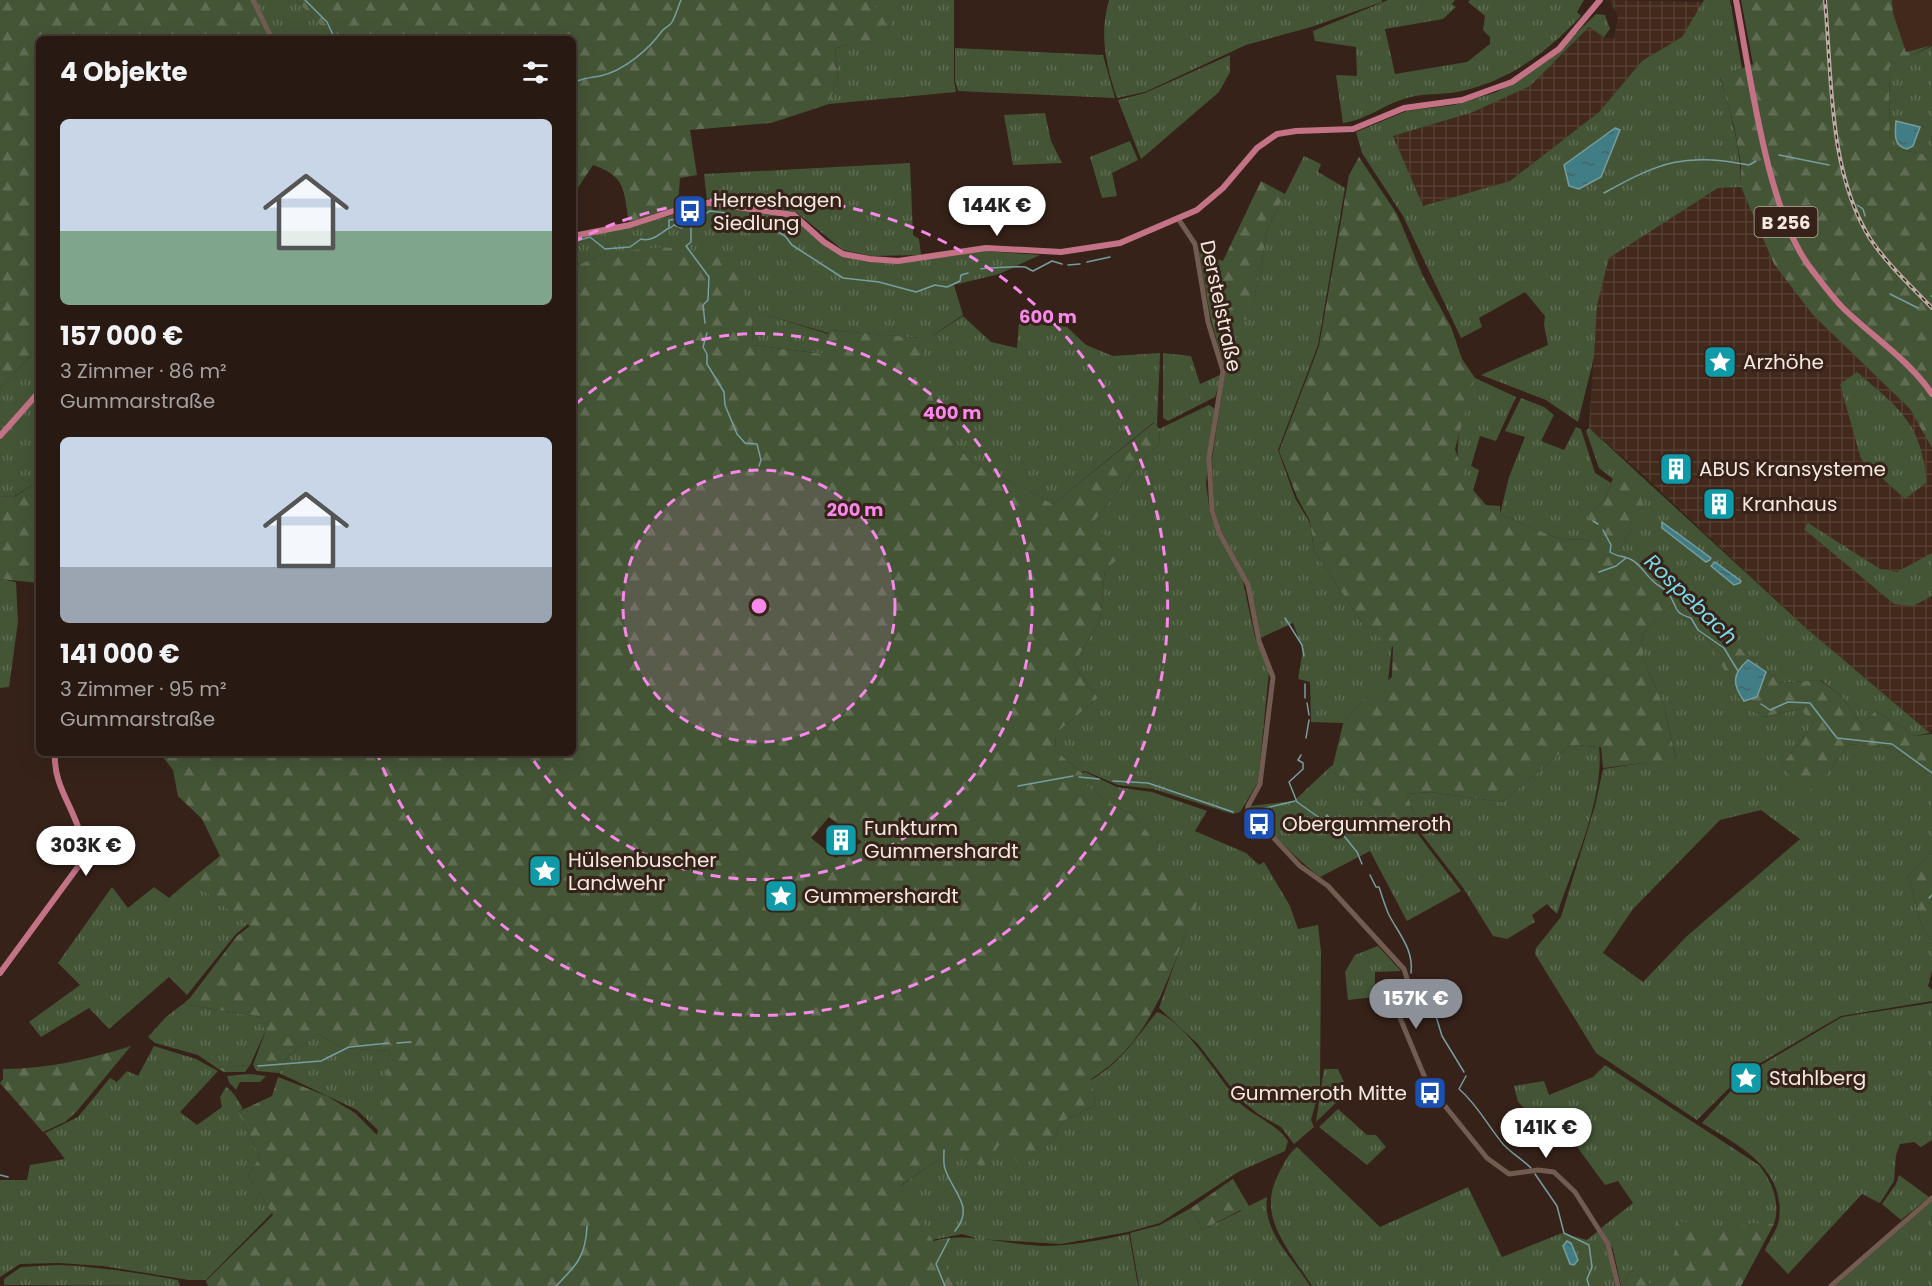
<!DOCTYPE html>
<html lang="de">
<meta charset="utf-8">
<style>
:root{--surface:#281a13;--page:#30231c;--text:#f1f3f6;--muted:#a5a1a0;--line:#443833;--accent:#8c9099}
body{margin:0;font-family:Poppins,sans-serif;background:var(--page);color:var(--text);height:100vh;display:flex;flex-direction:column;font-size:22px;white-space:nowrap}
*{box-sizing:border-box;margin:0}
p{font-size:20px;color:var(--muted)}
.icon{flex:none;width:33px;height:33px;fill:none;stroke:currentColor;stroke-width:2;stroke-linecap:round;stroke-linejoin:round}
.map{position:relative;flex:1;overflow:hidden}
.details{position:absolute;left:36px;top:36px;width:540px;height:720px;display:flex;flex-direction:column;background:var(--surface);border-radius:9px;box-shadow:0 6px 24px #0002,0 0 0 2px var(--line)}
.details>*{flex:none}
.price{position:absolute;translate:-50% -51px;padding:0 14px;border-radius:21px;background:#fff;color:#222;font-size:20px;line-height:39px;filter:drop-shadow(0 2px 3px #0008)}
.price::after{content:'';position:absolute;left:50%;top:36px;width:18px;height:14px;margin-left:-9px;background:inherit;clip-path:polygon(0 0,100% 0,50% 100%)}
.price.on{background:var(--accent);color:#fff}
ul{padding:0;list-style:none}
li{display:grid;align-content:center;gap:12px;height:318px;padding:0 24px}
li span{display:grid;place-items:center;height:186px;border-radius:9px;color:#555}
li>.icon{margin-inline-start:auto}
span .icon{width:108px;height:108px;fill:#fffc;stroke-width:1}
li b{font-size:26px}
h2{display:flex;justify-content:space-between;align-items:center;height:72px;padding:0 24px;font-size:26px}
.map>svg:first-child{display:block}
</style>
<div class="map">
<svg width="1932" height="1286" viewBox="0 0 1932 1286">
<defs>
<pattern id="industrial-grid" width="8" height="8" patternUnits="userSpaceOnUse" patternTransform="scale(1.5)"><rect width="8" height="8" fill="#42291c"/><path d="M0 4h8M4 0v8" fill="none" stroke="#553e32"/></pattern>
<pattern id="grass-tufts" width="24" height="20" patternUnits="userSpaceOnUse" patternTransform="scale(1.5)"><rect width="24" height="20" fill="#445536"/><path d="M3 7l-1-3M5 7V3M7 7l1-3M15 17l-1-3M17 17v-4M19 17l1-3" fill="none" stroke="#606d53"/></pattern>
<pattern id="forest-firs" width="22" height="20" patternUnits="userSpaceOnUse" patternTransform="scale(1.5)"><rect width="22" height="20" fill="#445536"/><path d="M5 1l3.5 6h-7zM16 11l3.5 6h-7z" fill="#606d53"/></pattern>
<pattern id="water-ripples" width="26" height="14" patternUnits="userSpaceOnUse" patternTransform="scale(1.5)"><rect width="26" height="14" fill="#417d85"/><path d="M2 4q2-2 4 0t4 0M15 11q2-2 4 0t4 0" fill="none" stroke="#456468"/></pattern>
</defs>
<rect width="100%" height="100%" fill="#362219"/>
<polygon fill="#42291c" points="1892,0 1932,0 1932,45 1906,52 1893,13"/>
<g fill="url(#industrial-grid)">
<polygon points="1609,0 1704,2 1682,37 1642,61 1599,112 1510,181 1423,206 1392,136 1473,112 1556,61 1589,27 1604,37 1614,39 1618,16"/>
<polygon points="1741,187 1774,264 1865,365 1910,409 1932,448 1932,734 1806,628 1640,472 1589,428 1597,305 1609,258 1718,188"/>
</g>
<g fill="url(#grass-tufts)" fill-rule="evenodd">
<polygon points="254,0 296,0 334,39 273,39"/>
<polygon points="872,0 954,0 954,81 956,92 829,104 838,78 835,49 851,43 872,6"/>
<path d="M1109 0H1382V2L1311 27 1246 45 1145 92 1117 98C1106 65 1099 35 1109 0Z"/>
<path d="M1388 0H1455L1452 4 1456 7 1443 19 1385 29 1395 74 1467 62 1490 44V37L1483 30 1485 16 1468 2 1470 0H1584L1577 12 1581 16C1546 53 1508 82 1457 92 1441 95 1422 93 1407 98 1384 104 1367 120 1343 123L1336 75 1357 76 1356 47 1315 41 1313 31Z"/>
<path d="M1704 0H1730L1742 68 1720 78C1731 114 1741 148 1741 187L1718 188 1609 258 1597 305 1594 357 1578 422 1546 400 1481 375 1548 345 1544 325 1545 316 1525 292 1479 318 1482 327 1461 338 1403 216 1362 153 1356 132 1407 111 1454 105 1497 92 1549 60 1596 14 1605 15 1610 29 1604 37 1589 27 1530 86 1473 112 1393 136 1423 206 1510 181 1599 112 1642 61 1682 37Z"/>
<polygon points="1932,46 1932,163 1924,154 1890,148 1889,66"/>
<polygon points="955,48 1103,55 1115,98 958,91 955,81"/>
<polygon points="1230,55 1230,72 1219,92 1141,159 1118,100 1145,93"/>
<polygon points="1045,113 1051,141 1062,163 1013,165 1004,115"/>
<polygon points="1130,141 1138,160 1112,173 1117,196 1102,198 1090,157"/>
<polygon points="1304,156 1321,164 1318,172 1345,188 1318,345 1278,450 1295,498 1310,523 1314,551 1363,624 1392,645 1388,681 1356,707 1344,723 1311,722 1310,682 1298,679 1303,650 1293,623 1260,638 1250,585 1219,526 1214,509 1212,459 1225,371 1210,315 1250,319 1268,228"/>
<polygon points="910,163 913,235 919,239 921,255 872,256 843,250 796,212 707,201 704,174"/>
<polygon points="704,206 776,213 796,219 841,256 899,263 985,251 1040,255 999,274 954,285 963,315 924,341 963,316 991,342 1017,348 1019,322 1067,327 1086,345 1113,356 1160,353 1157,425 1154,422 1053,504 970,461 937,419 919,338 829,330 828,333 757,312 828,334 824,354 752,345 753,314 606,253 573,267 573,237 630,227"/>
<polygon points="39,347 39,388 0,432 0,388"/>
<polygon points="1163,353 1191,356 1200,384 1222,374 1215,397 1168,421 1163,418"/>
<path d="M1857 372C1900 409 1921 423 1927 482L1905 499 1861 459 1840 384Z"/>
<path d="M1475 378 1516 397 1496 441 1480 436 1471 466 1479 470 1473 491C1443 458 1465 415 1475 378Z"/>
<polygon points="39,395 39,481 13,497 0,496 0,440"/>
<polygon points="1521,398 1544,407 1554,415 1541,441 1564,450 1576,427 1581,429 1595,473 1611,483 1604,501 1589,513 1589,540 1559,539 1500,514 1509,477 1525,437 1505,431"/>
<polygon points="1209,405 1214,408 1206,483 1210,514 1218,534 1241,573 1255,637 1269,671 1258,782 1240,812 1233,814 1153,789 1118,785 1085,771 1081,772 1055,750 1056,733 1098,698 1073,665 1100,621 1105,569 1092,524 1141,462 1160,444 1159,429"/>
<polygon points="1589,428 1806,628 1930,733 1915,736 1876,711 1861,724 1842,697 1821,680 1782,683 1620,549 1631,530 1647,519 1620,462 1613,479 1599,468 1586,431"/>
<polygon points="1808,523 1880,569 1897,572 1932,553 1932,596 1913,606 1894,604 1804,529"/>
<polygon points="0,579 16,582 18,622 9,687 0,688"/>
<path d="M1672 605 1709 641 1745 708 1765 717 1799 709 1814 723 1781 766 1827 774 1849 744 1893 748 1932 776V851L1908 876 1923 930 1932 940V970L1928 986 1932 990V1001L1841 1016 1834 1020 1745 1072 1697 1120 1596 1053 1535 954 1536 948 1561 917 1595 806 1603 769 1676 758 1664 707 1644 660 1642 634ZM1761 810 1800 839 1687 936 1643 982 1603 953 1633 909 1720 820Z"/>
<path d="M1570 745 1599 747C1605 796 1573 867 1557 914L1547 904 1532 915 1535 922 1507 939 1493 936 1464 889 1413 823 1416 819 1407 794 1430 792 1502 802Z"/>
<path d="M1329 768 1370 803 1407 829 1411 825 1461 891 1407 921 1370 851 1320 877C1301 863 1287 847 1270 832 1263 825 1253 823 1249 813L1250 806 1294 801Z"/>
<polygon points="1085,772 1117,787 1152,792 1207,811 1195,831 1246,853 1259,865 1264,862 1290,906 1298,929 1318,925 1321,952 1320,1086 1311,1120 1314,1127 1294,1144 1281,1127 1258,1114 1240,1099 1198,1044 1159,1008 1197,900 1137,818 1105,800 1086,785 1082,773"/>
<polygon points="190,880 248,924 236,934 187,995 169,977 109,1029 89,1008 41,1037 29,1022 80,985 58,963 112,887 128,908 154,887 169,898"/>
<polygon points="1378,946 1401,971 1375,972 1375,997 1348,1000 1345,972 1355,955"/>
<path d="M1932 1003V1140L1921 1147 1914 1142 1900 1144 1896 1155 1894 1181 1880 1203 1862 1194 1788 1274 1765 1250C1769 1241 1777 1230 1779 1220 1786 1168 1739 1146 1702 1123L1746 1074 1842 1017Z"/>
<polygon points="183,1004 261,1017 265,1032 250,1065 217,1068 198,1055 155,1043 148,1037 166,1017"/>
<path d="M1157 1012C1185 1021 1219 1079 1238 1101 1253 1117 1275 1122 1288 1141L1285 1151 1238 1172 1160 1223 1128 1232 1061 1244 979 1239 962 1234 932 1240 899 1187 951 1151 1003 1140 1019 1164 1054 1138 1061 1122 1096 1105 1091 1080C1122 1062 1135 1039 1157 1012Z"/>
<polygon points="318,1034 343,1048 390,1051 379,1131 357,1110 279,1073 287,1057"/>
<path d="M154 1046 196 1059 218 1071 180 1112 197 1125 222 1107 220 1097 226 1087C234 1092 239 1102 243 1109L238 1112 260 1157 248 1175 272 1213 206 1280H189L103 1266 59 1263 20 1264 0 1277V1180H27L30 1165 65 1159 45 1133 78 1117 110 1078 117 1082 127 1071 138 1076Z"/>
<path d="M1605 1065 1759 1165C1772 1182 1781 1202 1774 1224 1739 1223 1708 1235 1675 1248L1670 1277 1651 1285 1632 1270 1623 1286H1621L1613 1249 1601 1228 1633 1203 1618 1181 1605 1185 1575 1144 1559 1115 1540 1124 1518 1102 1514 1086 1544 1081 1549 1095 1593 1077Z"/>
<polygon points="1324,1069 1338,1069 1348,1091 1316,1122"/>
<polygon points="250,1074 266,1076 260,1082 240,1082 236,1090 229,1082 227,1076"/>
<polygon points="1338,1109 1367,1135 1376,1135 1386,1147 1367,1165 1319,1127"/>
<path d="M1297 1147 1380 1227 1468 1187 1502 1257 1562 1233 1587 1240 1598 1231 1608 1249 1615 1286H1312C1290 1250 1255 1217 1279 1173 1285 1162 1287 1155 1297 1147Z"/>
<polygon points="1899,1175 1929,1197 1901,1220 1882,1204 1896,1184"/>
<path d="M1233 1179 1249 1206 1267 1197C1262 1232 1293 1258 1310 1286H1139L1130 1233 1160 1225 1191 1208 1202 1230 1241 1211 1227 1183Z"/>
<polygon points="1932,1201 1932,1286 1835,1286"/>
<path d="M1129 1234 1138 1286H954L933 1241C968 1231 1006 1245 1042 1246 1072 1246 1100 1240 1129 1234Z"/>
<path d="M59 1265C100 1267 138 1273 178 1280L180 1286 4 1285V1279L21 1267Z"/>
</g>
<g fill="url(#forest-firs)" fill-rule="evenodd">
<polygon points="0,0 251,0 270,39 39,39 39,347 0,388"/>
<path d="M296 0H872V6L891 10V44L869 51 851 43 835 49 838 78 829 104 771 123 690 130 697 175 680 178 678 203 687 204 629 222C623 190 627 177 593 165L573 195 576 234 573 235V39H334Z"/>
<polygon points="1741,0 1892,0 1893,13 1906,52 1932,45 1889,67 1890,148 1924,154 1932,163 1932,448 1910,409 1813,315 1774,264 1741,187 1741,164 1734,126 1720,77 1753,64"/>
<polygon points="1359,157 1397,214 1423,276 1451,327 1462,359 1475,378 1455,449 1466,482 1486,505 1500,506 1500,514 1559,539 1589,540 1589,513 1604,501 1620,461 1634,477 1648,519 1631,530 1620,549 1782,683 1820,680 1842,697 1861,724 1876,711 1915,736 1932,734 1932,776 1893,748 1849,744 1827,774 1807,793 1796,790 1792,778 1781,766 1814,723 1799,709 1764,717 1744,708 1709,641 1672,605 1642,634 1644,660 1664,707 1676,759 1603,768 1601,747 1570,745 1502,802 1430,792 1407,794 1416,819 1407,830 1370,803 1329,768 1333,765 1343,724 1356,707 1392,677 1393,647 1363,624 1314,551 1310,521 1297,497 1279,451 1319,346 1349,175"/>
<polygon points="1261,181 1285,194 1268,228 1250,320 1210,315 1199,252 1223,261"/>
<path d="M662 247 729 255 753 314 752 345 823 354 829 330 920 338 937 419 970 461 1053 504 1155 422 1159 429 1160 444 1141 462 1092 524 1126 553 1105 569 1100 621 1073 665 1098 698 1056 733 1055 750 1082 773 1086 785 1105 800 1137 818 1198 900C1172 965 1155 1041 1091 1079L1096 1105 1061 1122 1054 1138 1019 1165 1003 1140 983 1167 951 1151 900 1186 941 1254 954 1286H208L206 1281 273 1215 248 1175 260 1157 238 1112 272 1096 278 1077 327 1096 355 1113 377 1135 390 1051 343 1048 318 1034 287 1057 279 1073 257 1071 253 1065 265 1033 261 1017 183 1004 190 998 237 936 250 926 190 880 220 856 202 819 178 796 173 770 160 753H573V267L606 253ZM829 817 862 842 836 858 811 838Z"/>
<polygon points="39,481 39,583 0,579 0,496 14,497"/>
<polygon points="1932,851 1932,940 1923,930 1908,876"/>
<path d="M131 1046 77 1111 65 1122 43 1132 0 1083 3 1079V1069C46 1069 90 1059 131 1046Z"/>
<polygon points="250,1065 245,1072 224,1072 217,1068"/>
<polygon points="1227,1183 1241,1210 1202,1230 1191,1208"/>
<polygon points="1676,1220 1702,1226 1711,1233 1752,1223 1774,1224 1741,1286 1623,1286 1632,1270 1651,1285 1669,1277 1675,1248"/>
</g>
<g fill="url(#water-ripples)" stroke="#779da1" stroke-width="1.5">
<path d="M1896 121 1920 127 1913 146 1907 149C1893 146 1895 133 1896 121Z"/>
<polygon points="1615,128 1620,130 1601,177 1579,189 1569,186 1564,165"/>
<polygon points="1662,522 1711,558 1710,560 1706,562 1662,528"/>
<polygon points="1715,562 1741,581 1740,583 1734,585 1711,566"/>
<path d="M1748 660 1766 672 1757 697 1744 701C1732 684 1732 674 1748 660Z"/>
<polygon points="1567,1241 1571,1243 1578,1260 1574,1265 1570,1264 1563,1246"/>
</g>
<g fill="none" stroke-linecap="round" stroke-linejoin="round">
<g stroke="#779da1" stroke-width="1.5">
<polyline points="305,0 327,22 335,39"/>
<path d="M573 83C583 78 589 78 600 76 624 71 649 49 662 31 665 27 670 26 672 22 676 15 678 7 681 0"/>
<polyline points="1779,155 1829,165"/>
<path d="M1604 193C1662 161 1684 153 1749 165L1756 161"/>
<polyline points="1857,205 1863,209 1865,216"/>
<polyline points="691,227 691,242 686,246 709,277 708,300 703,305 705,323"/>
<polyline points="670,228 674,225 682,228"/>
<path d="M573 242 590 237 605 249 630 247 641 239C652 242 659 234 669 228V220L700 217 710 211 727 213 735 221 765 224 785 236 792 245 843 278 879 282 916 292 935 285 947 287 960 281 961 275 968 273"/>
<polyline points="1087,262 1110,257"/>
<polyline points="1068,265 1080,264"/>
<path d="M981 269C985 268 1022 266 1025 267 1028 268 1030 270 1033 271L1052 261 1062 264"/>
<polyline points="1890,294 1918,308"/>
<polyline points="1931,296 1932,296"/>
<polyline points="707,333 703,347 707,354 707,364 724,392 725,405 737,434 745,443 757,444 761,460 759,466"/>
<polyline points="1593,521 1598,524"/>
<path d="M1603 530 1611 545 1610 552C1617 557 1625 556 1632 560 1641 565 1645 574 1652 580 1656 585 1663 587 1667 592 1679 605 1670 612 1691 618L1698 630 1724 648 1738 671"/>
<polyline points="1599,572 1616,566 1626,558"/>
<polyline points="1285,618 1302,645 1304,656"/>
<polyline points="1305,684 1305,698"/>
<polyline points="1307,703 1309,715"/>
<polyline points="1761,704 1770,710 1788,702 1810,703 1837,738 1892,744 1932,773"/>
<polyline points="1306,738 1309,720"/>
<polyline points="1301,755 1298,760 1303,763 1303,769 1289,782 1297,802 1324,821 1327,815 1357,852 1362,864"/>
<polyline points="1079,777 1099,779"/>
<polyline points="1113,781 1148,783 1233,812"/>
<polyline points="1018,786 1073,776"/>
<polyline points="1250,813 1255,814 1258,810 1295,801"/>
<path d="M1370 875 1376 887H1379C1382 896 1385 906 1389 915 1399 934 1414 950 1411 973"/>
<polyline points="1929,898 1932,895"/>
<polyline points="1425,992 1429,993 1442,1036 1464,1072"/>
<polyline points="397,1043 411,1042"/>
<polyline points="258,1066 321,1061 349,1047 389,1043"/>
<path d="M1466 1076 1459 1089C1478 1105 1487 1125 1503 1144 1511 1153 1522 1159 1531 1168"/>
<path d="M944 1150C944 1156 943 1163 945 1169 954 1194 975 1207 955 1231"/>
<polyline points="1535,1174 1557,1206 1564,1233 1589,1245 1592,1267 1587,1279 1589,1286"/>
<polyline points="0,1175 8,1177"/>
<path d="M556 1286C576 1266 586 1256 587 1226"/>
<polyline points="945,1286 936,1264 949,1239"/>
</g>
<g stroke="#725b51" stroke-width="5">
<polyline points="253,0 272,39"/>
<polyline points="1179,220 1195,244 1208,322 1223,371 1209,458 1212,511 1219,532 1248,585 1259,641 1273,677 1260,784 1248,806 1247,816 1268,832 1300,866 1328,886 1404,969 1409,985 1398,1013 1428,1085 1487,1158 1509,1174 1538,1170 1554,1172 1575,1192 1608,1244 1618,1286"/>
<polyline points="1831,1286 1932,1198"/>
</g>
<g stroke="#c37385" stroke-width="6">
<path d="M1736 0C1750 72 1767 214 1812 270 1822 283 1832 297 1844 309 1873 337 1909 360 1932 394"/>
<polyline points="573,236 630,225 689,206 708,203 794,215 824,242 843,254 870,259 898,261 986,248 1061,252 1120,243 1197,210 1223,188 1257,148 1277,134 1296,131 1353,129 1404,108 1462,100 1512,82 1559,49 1600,0"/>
<polyline points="0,436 39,392"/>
<path d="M0 973 80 864C81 853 83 841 79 830 71 804 53 783 55 753"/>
</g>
<defs>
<path id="rail" d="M1825 0C1832 77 1828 173 1871 240 1888 265 1911 286 1932 308"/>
</defs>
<use href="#rail" stroke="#bbaca4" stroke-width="4"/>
<use href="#rail" stroke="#362219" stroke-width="1.5" stroke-dasharray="4.5" stroke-linecap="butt"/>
</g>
<circle cx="759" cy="606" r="136" fill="#f888ea" fill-opacity=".12"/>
<g fill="none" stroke="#f888ea" stroke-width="3" stroke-dasharray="10 8">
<circle cx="759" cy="606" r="136"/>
<path d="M575 405A273 273 0 1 1 530 755"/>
<path d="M573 242A409 409 0 1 1 378 756"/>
</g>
<defs>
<symbol id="bus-square" viewBox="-11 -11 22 22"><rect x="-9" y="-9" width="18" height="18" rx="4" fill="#1a4fb4" stroke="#362219"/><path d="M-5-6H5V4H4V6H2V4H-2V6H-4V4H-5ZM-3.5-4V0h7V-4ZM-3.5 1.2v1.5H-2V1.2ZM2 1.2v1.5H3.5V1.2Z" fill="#fff"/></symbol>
<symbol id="sight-square" viewBox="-11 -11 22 22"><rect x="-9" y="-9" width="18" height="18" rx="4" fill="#0f9aa8" stroke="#362219"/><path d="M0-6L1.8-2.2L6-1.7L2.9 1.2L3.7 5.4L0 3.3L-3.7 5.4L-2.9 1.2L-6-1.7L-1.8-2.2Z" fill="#fff"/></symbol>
<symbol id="building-square" viewBox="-11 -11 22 22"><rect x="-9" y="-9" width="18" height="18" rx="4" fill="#0f9aa8" stroke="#362219"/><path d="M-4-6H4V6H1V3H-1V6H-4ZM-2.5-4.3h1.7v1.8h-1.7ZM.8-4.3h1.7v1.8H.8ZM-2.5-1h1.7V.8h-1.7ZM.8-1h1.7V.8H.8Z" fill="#fff"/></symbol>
</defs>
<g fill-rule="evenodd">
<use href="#bus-square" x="671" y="192" width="38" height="38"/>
<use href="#sight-square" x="1701" y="343" width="38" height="38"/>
<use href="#building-square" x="1657" y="450" width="38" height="38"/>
<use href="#building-square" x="1700" y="485" width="38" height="38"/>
<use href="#bus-square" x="1240" y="805" width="38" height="38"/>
<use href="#building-square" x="822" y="821" width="38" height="38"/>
<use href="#sight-square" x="526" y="852" width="38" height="38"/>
<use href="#sight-square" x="762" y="877" width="38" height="38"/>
<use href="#sight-square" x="1727" y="1059" width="38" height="38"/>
<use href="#bus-square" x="1411" y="1074" width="38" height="38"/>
</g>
<g text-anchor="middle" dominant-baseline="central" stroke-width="6" stroke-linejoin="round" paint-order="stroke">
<rect fill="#362219" stroke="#bcada5" stroke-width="1.5" x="1754.5" y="207" width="63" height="30" rx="4.5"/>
<g font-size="18" font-weight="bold" fill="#f5e8e1">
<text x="1786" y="222">B 256</text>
</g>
<g font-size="20" fill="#f5e8e1" stroke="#362219" text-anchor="start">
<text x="713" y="200">Herreshagen<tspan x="713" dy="23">Siedlung</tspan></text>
<text x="1743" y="362">Arzhöhe</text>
<text x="1699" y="469">ABUS Kransysteme</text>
<text x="1742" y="504">Kranhaus</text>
<text x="1282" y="824">Obergummeroth</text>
<text x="864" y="828">Funkturm<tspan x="864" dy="23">Gummershardt</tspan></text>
<text x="568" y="860">Hülsenbuscher<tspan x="568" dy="23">Landwehr</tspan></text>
<text x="804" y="896">Gummershardt</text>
<text x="1769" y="1078">Stahlberg</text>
<text x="1407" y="1093" text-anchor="end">Gummeroth Mitte</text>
</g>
<g font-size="20" fill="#f5e8e1" stroke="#362219">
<text transform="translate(1221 306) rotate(78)">Derstelstraße</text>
</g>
<g font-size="21" font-style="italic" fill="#7adae8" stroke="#362219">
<text transform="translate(1691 599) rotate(44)">Rospebach</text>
</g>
</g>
<circle cx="759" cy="606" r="9" fill="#f888ea" stroke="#362219" stroke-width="3"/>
<g font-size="18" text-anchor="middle" font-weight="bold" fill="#f888ea" stroke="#362219" stroke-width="6" stroke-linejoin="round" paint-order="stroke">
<text x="1048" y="323">600 m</text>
<text x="952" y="419">400 m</text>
<text x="855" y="516">200 m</text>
</g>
</svg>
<b class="price" style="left:997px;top:237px">144K €</b>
<b class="price" style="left:86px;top:877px">303K €</b>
<b class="price on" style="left:1416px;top:1030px">157K €</b>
<b class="price" style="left:1546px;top:1159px">141K €</b>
<section class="details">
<h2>4 Objekte<svg class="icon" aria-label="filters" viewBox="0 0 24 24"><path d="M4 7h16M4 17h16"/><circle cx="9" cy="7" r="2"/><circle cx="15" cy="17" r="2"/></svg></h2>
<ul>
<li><span style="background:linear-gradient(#c9d6e8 60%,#7fa58c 0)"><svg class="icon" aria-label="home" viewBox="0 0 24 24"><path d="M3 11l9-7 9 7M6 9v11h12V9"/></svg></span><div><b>157 000 €</b><p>3 Zimmer · 86 m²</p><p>Gummarstraße</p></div></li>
<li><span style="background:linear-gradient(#c9d6e8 70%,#9aa5b1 0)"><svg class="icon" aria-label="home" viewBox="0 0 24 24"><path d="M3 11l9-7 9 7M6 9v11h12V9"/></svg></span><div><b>141 000 €</b><p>3 Zimmer · 95 m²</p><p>Gummarstraße</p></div></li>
</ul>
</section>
</div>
